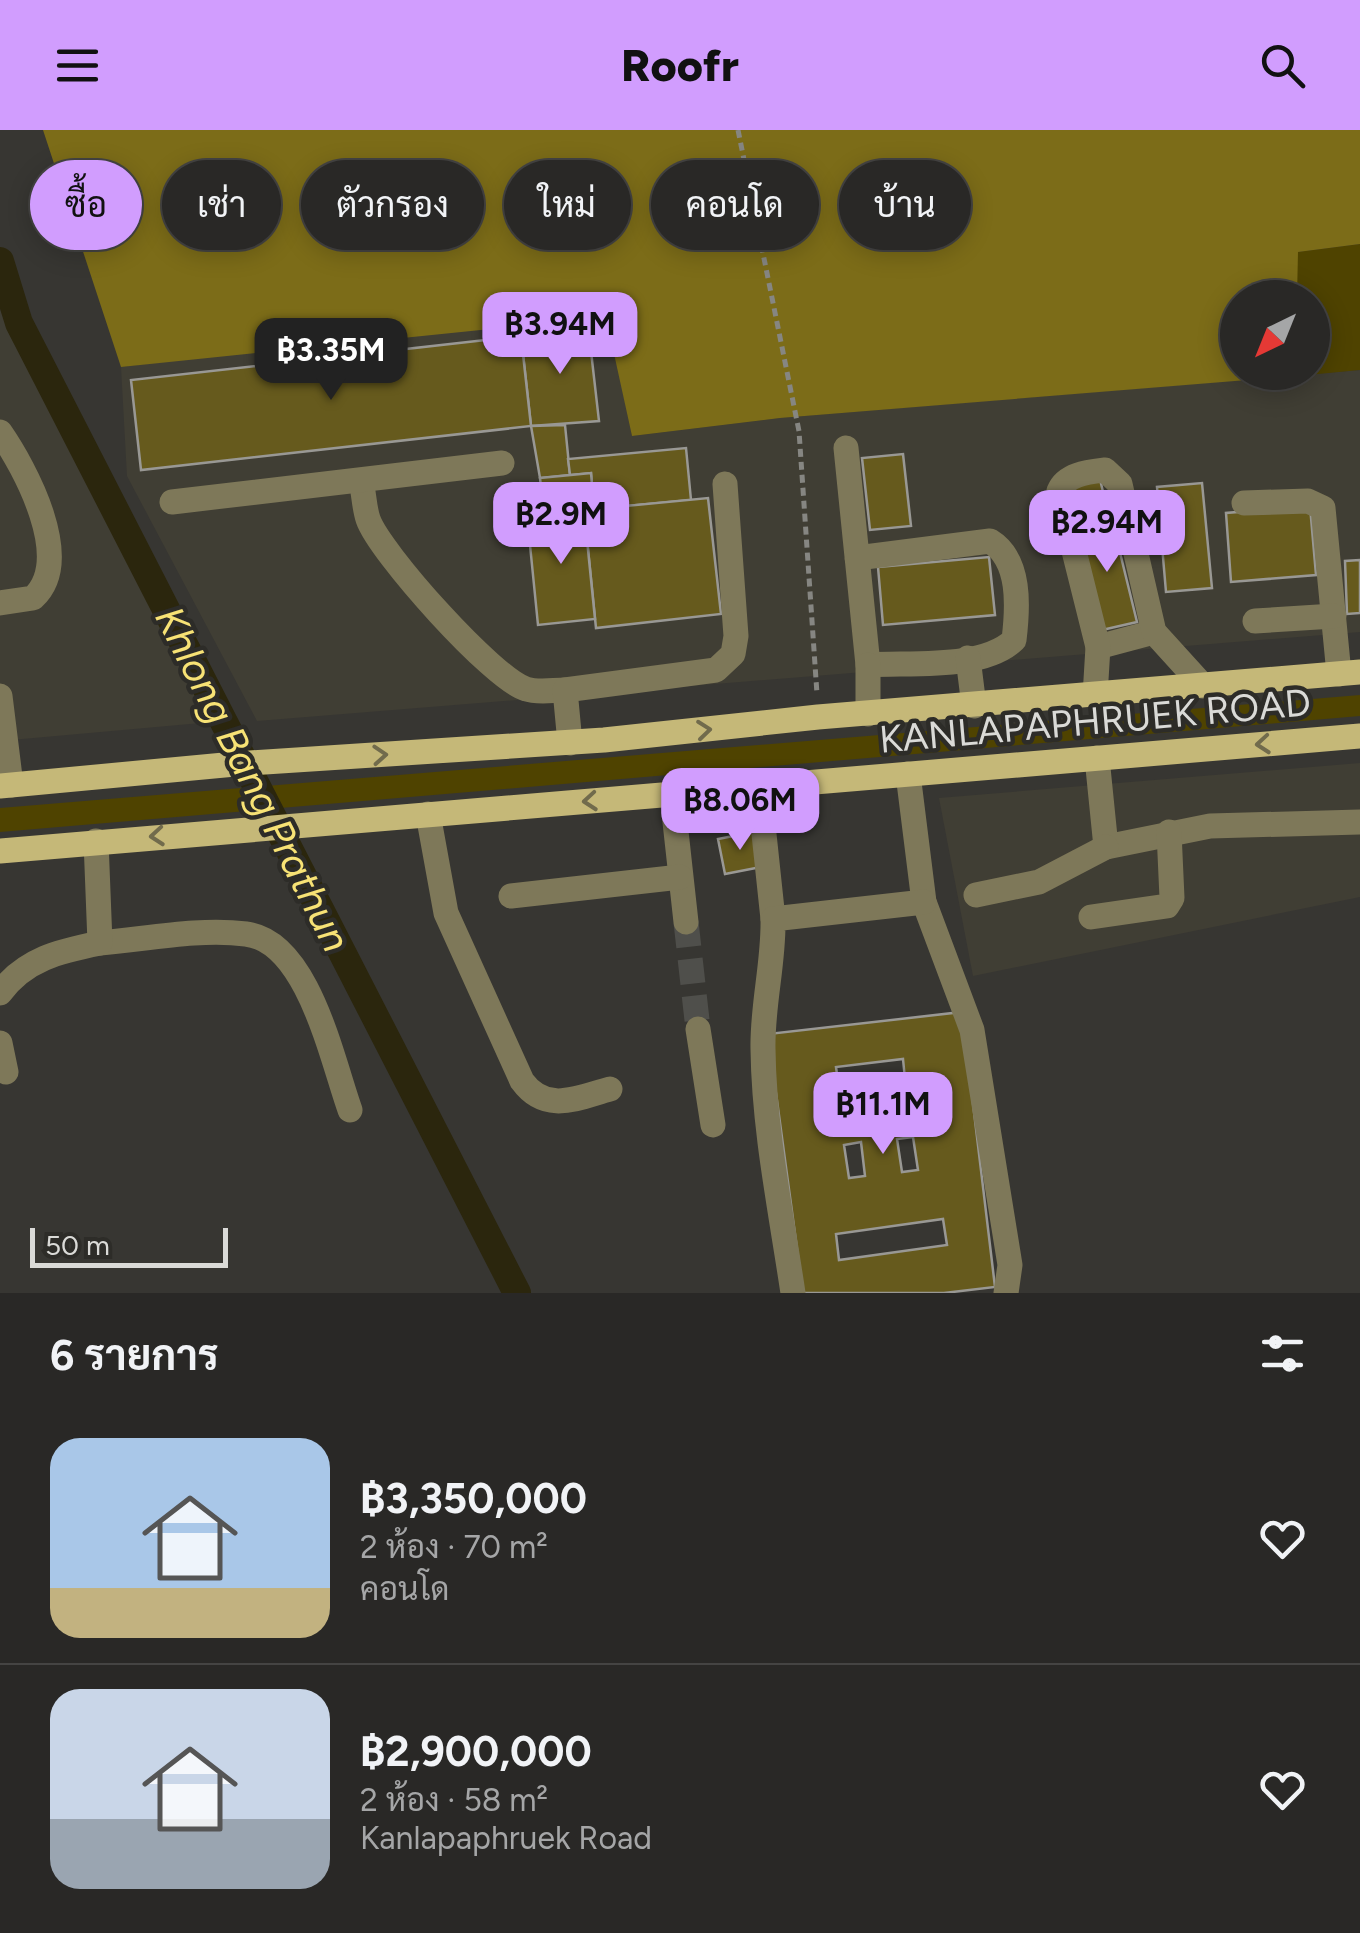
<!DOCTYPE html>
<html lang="th">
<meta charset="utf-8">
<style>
:root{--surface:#292826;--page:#353432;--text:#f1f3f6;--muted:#a5a6a7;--line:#454443;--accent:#d19dfe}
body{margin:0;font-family:Figtree,Sarabun,sans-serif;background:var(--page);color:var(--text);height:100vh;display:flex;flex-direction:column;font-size:38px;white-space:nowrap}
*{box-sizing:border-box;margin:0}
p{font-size:32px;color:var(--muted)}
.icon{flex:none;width:55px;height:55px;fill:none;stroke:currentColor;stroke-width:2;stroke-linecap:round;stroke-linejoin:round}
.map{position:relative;height:1163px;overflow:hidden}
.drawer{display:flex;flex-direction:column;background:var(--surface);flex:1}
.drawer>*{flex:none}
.guide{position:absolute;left:30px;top:30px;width:1300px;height:90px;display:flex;gap:20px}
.needle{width:65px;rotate:223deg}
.controls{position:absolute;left:1220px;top:150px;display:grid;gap:20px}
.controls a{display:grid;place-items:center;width:110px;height:110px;border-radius:50%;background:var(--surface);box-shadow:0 5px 25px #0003,0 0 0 2px var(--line);font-size:50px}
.scale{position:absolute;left:30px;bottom:25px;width:198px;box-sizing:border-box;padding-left:10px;border:5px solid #dadad7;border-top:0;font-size:28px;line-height:35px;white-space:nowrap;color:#dadad7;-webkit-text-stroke:8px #2d2c28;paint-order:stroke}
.price{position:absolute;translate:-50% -85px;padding:0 22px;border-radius:20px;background:var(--accent);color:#111;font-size:32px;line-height:65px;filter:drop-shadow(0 2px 5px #0008)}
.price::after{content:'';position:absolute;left:50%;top:60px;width:30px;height:22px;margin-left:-15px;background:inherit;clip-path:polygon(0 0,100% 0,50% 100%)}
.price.on{background:#222;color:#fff}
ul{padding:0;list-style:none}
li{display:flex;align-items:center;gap:30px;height:250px;padding:0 50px}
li+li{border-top:2px solid var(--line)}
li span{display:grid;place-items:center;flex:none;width:280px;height:200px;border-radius:30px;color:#555}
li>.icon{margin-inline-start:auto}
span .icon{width:120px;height:120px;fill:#fffc;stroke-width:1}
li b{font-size:42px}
h2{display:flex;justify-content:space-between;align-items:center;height:120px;padding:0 50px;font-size:42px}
.pill{padding:0 35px;border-radius:45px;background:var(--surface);box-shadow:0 5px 25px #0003,0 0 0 2px var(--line);font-size:35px;line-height:90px}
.pill.on{background:var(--accent);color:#111}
header{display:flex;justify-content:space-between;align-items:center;height:130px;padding:0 50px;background:var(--accent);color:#111;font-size:45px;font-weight:800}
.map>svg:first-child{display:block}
</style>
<header><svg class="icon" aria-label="menu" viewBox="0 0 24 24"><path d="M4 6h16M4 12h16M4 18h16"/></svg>Roofr<svg class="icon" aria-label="search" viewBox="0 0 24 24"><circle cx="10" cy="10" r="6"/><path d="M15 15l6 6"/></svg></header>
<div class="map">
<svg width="1360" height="1163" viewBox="0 0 1360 1163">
<rect width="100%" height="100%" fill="#373632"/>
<g fill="#403e34">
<polygon points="0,179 9,203 212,592 0,611"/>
<polygon points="606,179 632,306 780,288 1360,240 1360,502 257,591 127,346 121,237"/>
<polygon points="1360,633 1360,767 973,846 939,668"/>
</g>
<g fill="#4f4300">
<polygon points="1360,114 1360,240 1297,246 1297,243 1312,242 1312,168 1297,167 1297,122"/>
<polygon points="1360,565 1360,586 0,702 0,678"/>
</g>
<polygon fill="#7c6c18" points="43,0 1360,0 1360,114 1298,122 1297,167 1238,168 1238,242 1297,243 1297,246 780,288 632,306 606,187 121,237"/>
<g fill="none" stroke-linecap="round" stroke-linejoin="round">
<polyline stroke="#2b260d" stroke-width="28" points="0,131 19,193 517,1163"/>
</g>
<g fill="#665a1d" stroke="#999894" stroke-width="2.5" fill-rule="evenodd">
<polygon points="588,195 599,291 531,296 521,206"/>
<polygon points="521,206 531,296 141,340 131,250"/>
<polygon points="565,295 570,345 540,348 531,296"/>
<polygon points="686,318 691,370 594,379 591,343 570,345 568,329"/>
<polygon points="903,324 911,396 870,400 862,328"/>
<polygon points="591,343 594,379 544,384 540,348"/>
<polygon points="1099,345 1108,383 1075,390 1066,353"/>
<polygon points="1202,353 1212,458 1166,462 1157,357"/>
<polygon points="708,368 721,484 596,498 584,380"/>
<polygon points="1310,376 1316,445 1231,452 1226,383"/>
<polygon points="584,380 595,489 538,495 527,385"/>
<polygon points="1112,390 1137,492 1102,500 1077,398"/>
<polygon points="989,427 995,485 883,495 878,437"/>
<polygon points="1360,430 1360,483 1347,484 1345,431"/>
<polygon points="754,702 761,737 725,744 718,709"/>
<path d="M962 882 995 1157 944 1163H803L768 904ZM903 929 906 959 840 967 836 937ZM913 1007 918 1040 902 1042 897 1009ZM861 1012 865 1046 849 1048 844 1015ZM943 1089 947 1115 839 1130 836 1104Z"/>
</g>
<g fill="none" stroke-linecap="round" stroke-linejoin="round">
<polyline stroke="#4f4f4b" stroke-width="25" stroke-dasharray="25 12" stroke-linecap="butt" points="686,792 698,899"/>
<polyline stroke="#868682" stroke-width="5" stroke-dasharray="8 5" stroke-linecap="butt" points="738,0 799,301 817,564"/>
<g stroke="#7e7859" stroke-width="25">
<path d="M0 302C25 338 75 430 33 468L0 473"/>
<path d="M846 318 868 535C910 532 982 540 1014 510 1018 477 1021 430 990 411L857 428"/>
<path d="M361 351C364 363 364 377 368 389 379 422 494 550 526 559 538 563 553 560 565 560"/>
<polyline points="172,372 502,333"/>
<polyline points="1244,373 1308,371 1323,378 1339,544"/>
<polyline points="1255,491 1334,486"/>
<polyline points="1098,517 1154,502"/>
<polyline points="968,528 974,576"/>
<polyline points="868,535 868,584"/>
<polyline points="0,566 11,655"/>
<path d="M1095 566 1098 517 1059 361C1066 344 1088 342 1105 340L1120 354 1154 502 1203 556"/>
<polyline points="570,613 565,560 716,540 733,524 736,506 725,354"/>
<polyline points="1097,628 1106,717 1210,696 1360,692"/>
<polyline points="908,644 924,772 972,900 1010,1135 1006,1163"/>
<polyline points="759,657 773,789"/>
<polyline points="672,665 686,792"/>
<path d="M428 684 446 783 522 951C546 984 577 968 610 959"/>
<polyline points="976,765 1039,752 1106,717"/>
<polyline points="511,766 680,747"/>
<polyline points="1091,787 1167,776 1172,768 1169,702"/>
<path d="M100 813C147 809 199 798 246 804 308 811 332 930 350 980"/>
<path d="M0 863C25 829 60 821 100 813L96 711"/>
<polyline points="698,899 713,995"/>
<polyline points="0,913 6,942"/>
<path d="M793 1163C781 1082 764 1000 763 919 762 875 774 833 773 789L924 772"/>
</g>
<g stroke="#c5b878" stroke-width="25">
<polyline points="0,656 235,634 604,610 818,587 1360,542"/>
<polyline points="0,721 1360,606"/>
</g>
</g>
<defs><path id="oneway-chevron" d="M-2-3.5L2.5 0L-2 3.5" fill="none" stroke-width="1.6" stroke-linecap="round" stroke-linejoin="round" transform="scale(2.5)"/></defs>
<g stroke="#716b4c">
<use href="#oneway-chevron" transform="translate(704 600) rotate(-6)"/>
<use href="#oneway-chevron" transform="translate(1263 614) rotate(175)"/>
<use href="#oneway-chevron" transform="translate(380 625) rotate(-4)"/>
<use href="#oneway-chevron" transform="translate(590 671) rotate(175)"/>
<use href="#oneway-chevron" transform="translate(157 706) rotate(175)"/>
</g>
<g text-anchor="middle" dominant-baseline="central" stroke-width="9" stroke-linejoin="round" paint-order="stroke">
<g font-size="38" fill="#dadad7" stroke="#2d2c28">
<text transform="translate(1095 591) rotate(-5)">KANLAPAPHRUEK ROAD</text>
</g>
<g font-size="40" font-style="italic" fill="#f7e275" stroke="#2d2c28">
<text transform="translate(253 649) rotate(63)">Khlong Bang Prathun</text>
</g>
</g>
</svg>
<div class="controls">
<a><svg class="needle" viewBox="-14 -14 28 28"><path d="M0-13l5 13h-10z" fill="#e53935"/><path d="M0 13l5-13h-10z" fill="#a5a6a7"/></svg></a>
</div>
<div class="scale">50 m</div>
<b class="price" style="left:560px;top:247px">฿3.94M</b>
<b class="price on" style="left:331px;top:273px">฿3.35M</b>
<b class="price" style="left:561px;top:437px">฿2.9M</b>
<b class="price" style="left:1107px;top:445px">฿2.94M</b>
<b class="price" style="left:740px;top:723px">฿8.06M</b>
<b class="price" style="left:883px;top:1027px">฿11.1M</b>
<div class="guide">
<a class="pill on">ซื้อ</a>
<a class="pill">เช่า</a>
<a class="pill">ตัวกรอง</a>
<a class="pill">ใหม่</a>
<a class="pill">คอนโด</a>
<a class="pill">บ้าน</a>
</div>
</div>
<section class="drawer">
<h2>6 รายการ<svg class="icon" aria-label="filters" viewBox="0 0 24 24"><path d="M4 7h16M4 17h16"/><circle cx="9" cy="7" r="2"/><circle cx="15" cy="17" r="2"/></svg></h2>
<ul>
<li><span style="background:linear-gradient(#a9c7e8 75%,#c2b280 0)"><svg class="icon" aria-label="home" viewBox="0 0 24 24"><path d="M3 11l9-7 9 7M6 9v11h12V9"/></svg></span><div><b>฿3,350,000</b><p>2 ห้อง · 70 m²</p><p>คอนโด</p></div><svg class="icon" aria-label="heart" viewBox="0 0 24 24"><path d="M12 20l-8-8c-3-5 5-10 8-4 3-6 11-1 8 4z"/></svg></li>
<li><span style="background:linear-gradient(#c9d6e8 65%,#9aa5b1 0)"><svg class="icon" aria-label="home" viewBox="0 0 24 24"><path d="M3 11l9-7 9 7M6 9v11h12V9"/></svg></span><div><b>฿2,900,000</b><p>2 ห้อง · 58 m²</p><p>Kanlapaphruek Road</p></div><svg class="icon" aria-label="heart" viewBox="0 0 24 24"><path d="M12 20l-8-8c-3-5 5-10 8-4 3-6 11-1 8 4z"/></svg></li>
</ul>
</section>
